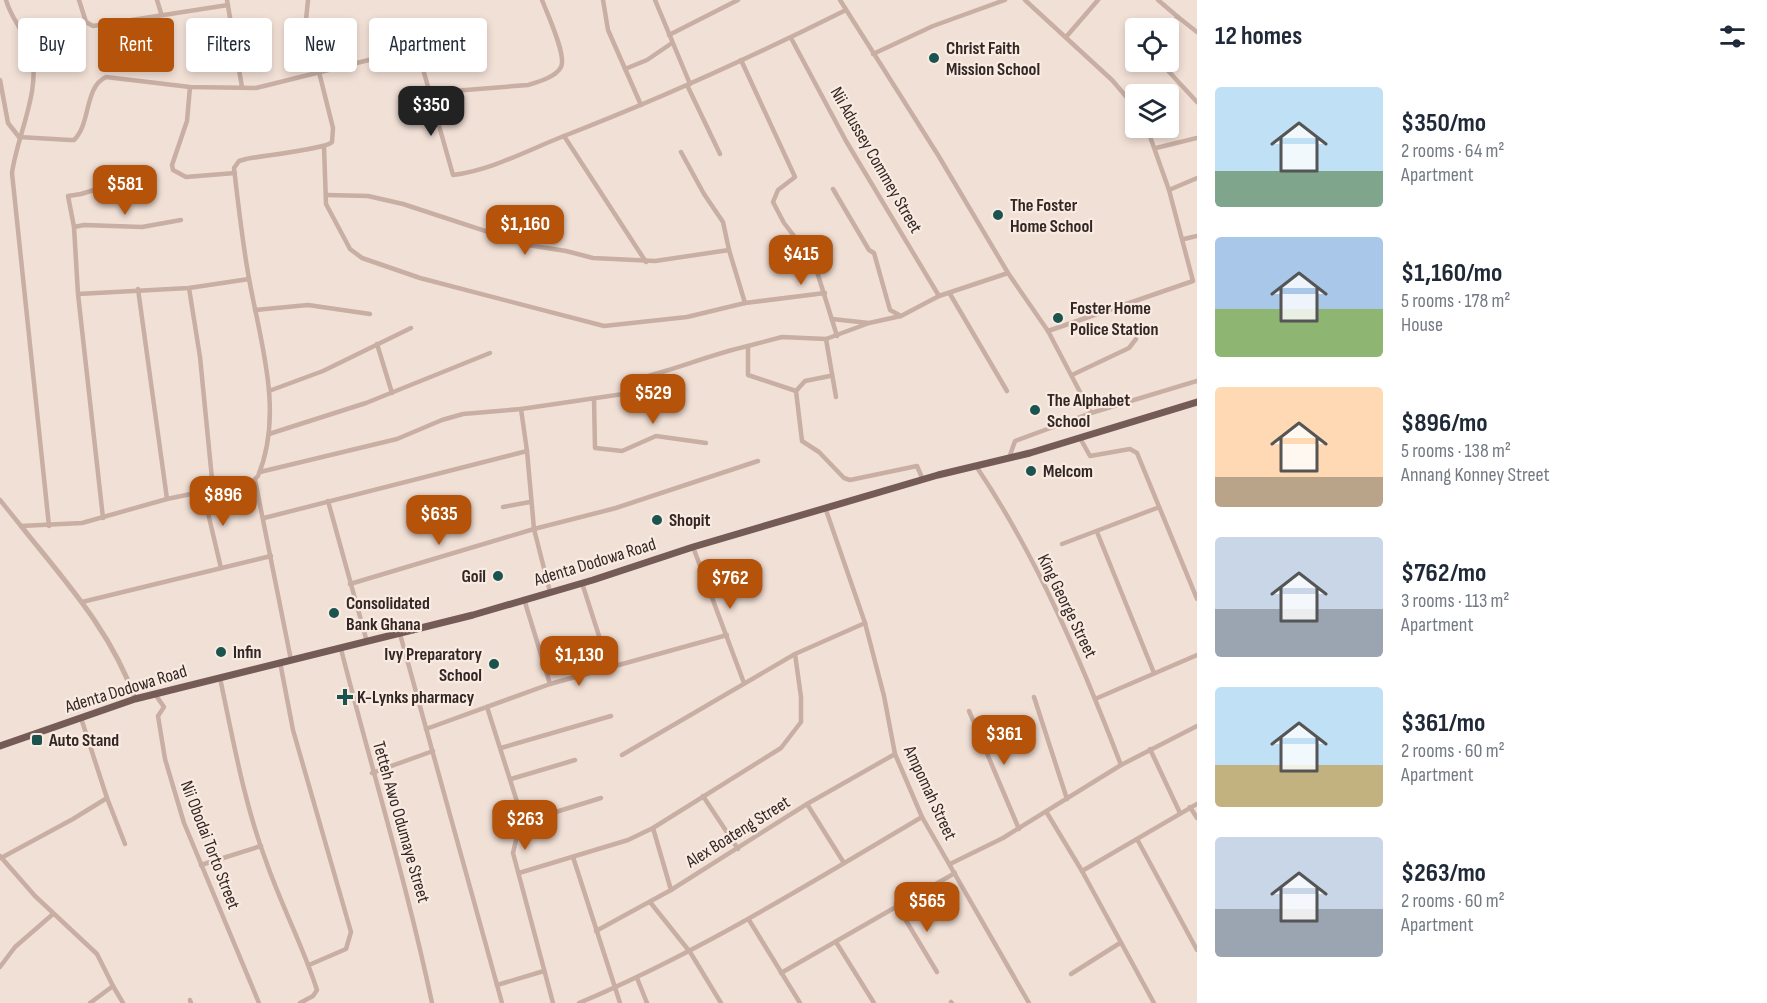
<!DOCTYPE html>
<meta charset="utf-8">
<style>
:root{--surface:#fff;--page:#f6f6f7;--text:#1f2937;--muted:#747a83;--accent:#b45309}
body{margin:0;font-family:"Sofia Sans Condensed",sans-serif;background:var(--page);color:var(--text);height:100vh;display:flex;flex-direction:column;font-size:22px;white-space:nowrap}
*{box-sizing:border-box;margin:0}
p{font-size:20px;color:var(--muted)}
.icon{flex:none;width:33px;height:33px;fill:none;stroke:currentColor;stroke-width:2;stroke-linecap:round;stroke-linejoin:round}
.map{position:relative;flex:1;overflow:hidden}
.panel{display:flex;flex-direction:column;background:var(--surface);width:570px}
.panel>*{flex:none}
.banner{position:absolute;left:18px;top:18px;width:570px;height:54px;display:flex;gap:12px}
.controls{position:absolute;left:1125px;top:18px;display:grid;gap:12px}
.controls a{display:grid;place-items:center;width:54px;height:54px;border-radius:6px;background:var(--surface);box-shadow:0 3px 9px #0003;font-size:30px}
.price{position:absolute;translate:-50% -51px;padding:0 14px;border-radius:12px;background:var(--accent);color:#fff;font-size:20px;line-height:39px;filter:drop-shadow(0 2px 3px #0008)}
.price::after{content:'';position:absolute;left:50%;top:36px;width:18px;height:14px;margin-left:-9px;background:inherit;clip-path:polygon(0 0,100% 0,50% 100%)}
.price.selected{background:#222;color:#fff}
ul{padding:0;list-style:none}
li{display:flex;align-items:center;gap:18px;height:150px;padding:0 18px}
li span{display:grid;place-items:center;flex:none;width:168px;height:120px;border-radius:6px;color:#555}
li>.icon{margin-inline-start:auto}
span .icon{width:72px;height:72px;fill:#fffc;stroke-width:1}
li b{font-size:26px}
h2{display:flex;justify-content:space-between;align-items:center;height:72px;padding:0 18px;font-size:26px}
.tag{padding:0 21px;border-radius:6px;background:var(--surface);box-shadow:0 3px 9px #0003;font-size:21px;line-height:54px}
.tag.selected{background:var(--accent);color:#fff}
main{display:flex;flex:1;min-height:0}
.map>svg:first-child{display:block}
</style>
<main>
<div class="map">
<svg width="1197" height="1003" viewBox="0 0 1197 1003">
<rect width="100%" height="100%" fill="#f1e0d6"/>
<g fill="none" stroke-linecap="round" stroke-linejoin="round">
<g stroke="#c8aea3" stroke-width="4.5">
<path d="M6 0C11 19 25 32 30 50 43 87 17 135 12 173L49 526"/>
<polyline points="79,0 86,22 93,26 228,5"/>
<polyline points="157,0 161,13"/>
<polyline points="227,0 242,87"/>
<polyline points="603,0 608,30 641,105"/>
<polyline points="655,0 690,84"/>
<polyline points="840,0 938,155 1008,273 1048,331 1091,413 1197,381"/>
<polyline points="1025,0 1112,80 1136,108"/>
<polyline points="1158,0 1178,17 1167,28"/>
<polyline points="1178,17 1197,32"/>
<polyline points="669,35 738,0"/>
<polyline points="1066,37 1098,0"/>
<polyline points="791,38 846,141 939,296"/>
<polyline points="873,54 933,26 1005,0"/>
<polyline points="741,60 795,177 778,190 773,202 784,223 814,262 837,336"/>
<polyline points="1160,62 1197,102"/>
<polyline points="625,69 647,60 672,43"/>
<path d="M0 80 8 123 19 137 70 140H74C91 124 84 87 106 77L190 87 256 88 417 48 453 175C492 170 528 150 564 136 660 99 754 56 846 10"/>
<polyline points="687,85 720,154"/>
<polyline points="190,87 187,121 172,165 173,170 186,177 235,173"/>
<path d="M428 93 528 85C538 82 556 77 561 67 567 56 547 13 542 0"/>
<polyline points="564,136 646,262"/>
<polyline points="324,147 326,204 350,249 362,258 420,278 604,326 687,317 745,303 825,293"/>
<polyline points="1156,148 1197,138"/>
<polyline points="681,152 704,194 723,222 729,250 745,303"/>
<polyline points="833,189 869,250 874,253 890,310 901,316"/>
<polyline points="1169,190 1197,178"/>
<polyline points="326,195 368,196 403,204 528,245 566,251 593,258 655,261 729,250"/>
<polyline points="74,227 84,225 142,227 181,220"/>
<polyline points="1184,239 1197,236"/>
<polyline points="189,288 200,357 213,489"/>
<polyline points="138,289 167,499"/>
<polyline points="78,294 189,288 249,279"/>
<polyline points="950,294 1007,391"/>
<polyline points="255,310 308,305 370,314"/>
<polyline points="832,319 869,323 901,316 939,296 1008,273"/>
<polyline points="1048,331 1193,281 1169,190 1147,128"/>
<polyline points="826,339 836,397"/>
<polyline points="377,344 392,393"/>
<polyline points="1072,375 1129,348 1136,339"/>
<polyline points="830,376 805,381 796,391 748,375 748,346 782,337 826,339 869,323"/>
<path d="M644 377C680 368 712 354 748 346"/>
<polyline points="269,391 323,371 411,328"/>
<polyline points="796,391 802,441 819,452 844,478 850,480 917,466 923,480"/>
<polyline points="594,399 595,448 622,451 656,436 706,443"/>
<polyline points="521,409 630,393"/>
<polyline points="269,434 366,403 490,353"/>
<polyline points="1080,438 1090,456 1130,449 1137,453 1197,599"/>
<polyline points="1009,458 1015,441 1091,413"/>
<path d="M976 466C1038 558 1081 661 1121 765"/>
<polyline points="260,472 397,439 442,420 463,414 521,409 527,451"/>
<polyline points="255,480 291,660"/>
<polyline points="203,492 221,568"/>
<path d="M0 500 21 526 82 523 167 499 253 481 258 476C285 411 259 338 248 273 242 238 238 203 234 168L239 161 246 159C260 156 326 149 332 142L333 128 306 20 308 0"/>
<polyline points="328,501 367,642"/>
<polyline points="503,507 530,502"/>
<polyline points="826,510 865,623 884,696 895,754 922,817 1029,1003"/>
<polyline points="103,518 78,294 74,227 68,196 81,194 107,186"/>
<polyline points="264,518 527,451 534,529 550,592"/>
<polyline points="1097,532 1154,673"/>
<polyline points="1062,544 1157,508"/>
<polyline points="693,547 744,683"/>
<polyline points="582,583 609,667"/>
<polyline points="350,584 534,529 616,508 758,461"/>
<polyline points="524,599 550,684"/>
<polyline points="82,602 271,556"/>
<polyline points="400,634 502,1003"/>
<path d="M341 649C371 767 407 884 432 1003"/>
<polyline points="280,662 293,730 351,932 346,949 309,965"/>
<path d="M220 678C233 739 244 803 266 861 281 905 303 946 317 990L313 996 300 1003"/>
<polyline points="155,694 164,707 158,716 165,759 184,823 259,1003"/>
<polyline points="1034,697 1067,799"/>
<polyline points="1095,699 1197,655"/>
<polyline points="487,707 519,808 520,823 513,853 553,1003"/>
<polyline points="969,711 1019,829"/>
<polyline points="81,718 107,798"/>
<polyline points="426,729 550,684 727,635"/>
<polyline points="501,748 611,716"/>
<polyline points="1150,749 1180,813"/>
<polyline points="622,755 795,654 865,623"/>
<polyline points="372,773 433,751"/>
<polyline points="511,779 575,760"/>
<polyline points="703,796 738,849"/>
<polyline points="807,804 844,863"/>
<polyline points="1190,807 1197,818"/>
<polyline points="1047,813 1082,871 1154,1003"/>
<polyline points="520,823 601,798"/>
<polyline points="653,828 671,890"/>
<polyline points="1137,839 1197,950"/>
<polyline points="0,856 35,896 97,954 113,986 90,1003"/>
<polyline points="573,857 620,1003"/>
<polyline points="1,858 73,819 107,798 125,844"/>
<polyline points="950,864 1003,838 1121,765 1197,726"/>
<polyline points="201,865 261,846"/>
<polyline points="1082,871 1197,804"/>
<polyline points="519,873 628,840 653,828 781,748 801,722 801,697 795,654"/>
<polyline points="650,902 690,952 721,1003"/>
<polyline points="896,904 937,972"/>
<polyline points="749,920 800,1003"/>
<polyline points="596,931 671,890 807,804 895,754"/>
<polyline points="836,942 874,1003"/>
<polyline points="0,967 15,947 53,914"/>
<polyline points="781,973 955,873"/>
<polyline points="1071,974 1120,943"/>
<polyline points="637,978 647,1003"/>
<polyline points="497,985 544,971"/>
<polyline points="113,986 123,1003"/>
<polyline points="190,1000 191,1003"/>
<polyline points="951,1002 952,1003"/>
<path d="M579 1003C700 952 810 883 922 817"/>
</g>
<path stroke="#c8aea3" stroke-width="5" d="M21 526C65 581 112 632 135 699"/>
<polyline stroke="#755b56" stroke-width="7" points="0,746 135,699 473,615 593,580 693,547 938,475 1030,453 1197,402"/>
</g>
<g fill="#1b544f" stroke="#f9ebe2" stroke-width="2">
<circle cx="934" cy="58" r="6"/>
<circle cx="998" cy="215" r="6"/>
<circle cx="1058" cy="318" r="6"/>
<circle cx="1035" cy="410" r="6"/>
<circle cx="1031" cy="471" r="6"/>
<circle cx="657" cy="520" r="6"/>
<circle cx="498" cy="576" r="6"/>
<circle cx="334" cy="613" r="6"/>
<circle cx="221" cy="652" r="6"/>
<circle cx="494" cy="664" r="6"/>
<path d="M342 688h6v6h6v6h-6v6h-6v-6h-6v-6h6z"/>
<rect x="31" y="734" width="12" height="12" rx="3"/>
</g>
<g text-anchor="middle" dominant-baseline="central" stroke-width="4.5" stroke-linejoin="round" paint-order="stroke">
<g font-size="18" font-weight="bold" fill="#332725" stroke="#f9ebe2" text-anchor="start">
<text x="946" y="48">Christ Faith<tspan x="946" dy="21">Mission School</tspan></text>
<text x="1010" y="205">The Foster<tspan x="1010" dy="21">Home School</tspan></text>
<text x="1070" y="308">Foster Home<tspan x="1070" dy="21">Police Station</tspan></text>
<text x="1047" y="400">The Alphabet<tspan x="1047" dy="21">School</tspan></text>
<text x="1043" y="471">Melcom</text>
<text x="669" y="520">Shopit</text>
<text x="486" y="576" text-anchor="end">Goil</text>
<text x="346" y="603">Consolidated<tspan x="346" dy="21">Bank Ghana</tspan></text>
<text x="233" y="652">Infin</text>
<text x="482" y="654" text-anchor="end">Ivy Preparatory<tspan x="482" dy="21">School</tspan></text>
<text x="357" y="697">K-Lynks pharmacy</text>
<text x="49" y="740">Auto Stand</text>
</g>
<g font-size="18" fill="#332725" stroke="#f9ebe2">
<text transform="translate(876 160) rotate(60)">Nii Adussey Commey Street</text>
<text transform="translate(595 562) rotate(-17)">Adenta Dodowa Road</text>
<text transform="translate(1067 606) rotate(64)">King George Street</text>
<text transform="translate(126 689) rotate(-17)">Adenta Dodowa Road</text>
<text transform="translate(930 793) rotate(65)">Ampomah Street</text>
<text transform="translate(401 822) rotate(74)">Tetteh Awo Odumaye Street</text>
<text transform="translate(738 832) rotate(-32)">Alex Boateng Street</text>
<text transform="translate(210 845) rotate(69)">Nii Obodai Torto Street</text>
</g>
</g>
</svg>
<div class="controls">
<a><svg class="icon" aria-label="locate" viewBox="0 0 24 24"><circle cx="12" cy="12" r="6"/><path d="M12 2v4M12 18v4M2 12h4M18 12h4"/></svg></a>
<a><svg class="icon" aria-label="layers" viewBox="0 0 24 24"><path d="M12 4l9 5-9 5-9-5zM3 14l9 5 9-5"/></svg></a>
</div>
<b class="price selected" style="left:431px;top:137px">$350</b>
<b class="price" style="left:125px;top:216px">$581</b>
<b class="price" style="left:525px;top:256px">$1,160</b>
<b class="price" style="left:801px;top:286px">$415</b>
<b class="price" style="left:653px;top:425px">$529</b>
<b class="price" style="left:223px;top:527px">$896</b>
<b class="price" style="left:439px;top:546px">$635</b>
<b class="price" style="left:730px;top:610px">$762</b>
<b class="price" style="left:579px;top:687px">$1,130</b>
<b class="price" style="left:1004px;top:766px">$361</b>
<b class="price" style="left:525px;top:851px">$263</b>
<b class="price" style="left:927px;top:933px">$565</b>
<div class="banner">
<a class="tag">Buy</a>
<a class="tag selected">Rent</a>
<a class="tag">Filters</a>
<a class="tag">New</a>
<a class="tag">Apartment</a>
</div>
</div>
<section class="panel">
<h2>12 homes<svg class="icon" aria-label="filters" viewBox="0 0 24 24"><path d="M4 7h16M4 17h16"/><circle cx="9" cy="7" r="2"/><circle cx="15" cy="17" r="2"/></svg></h2>
<ul>
<li><span style="background:linear-gradient(#bfe0f5 70%,#7fa58c 0)"><svg class="icon" aria-label="home" viewBox="0 0 24 24"><path d="M3 11l9-7 9 7M6 9v11h12V9"/></svg></span><div><b>$350/mo</b><p>2 rooms · 64 m²</p><p>Apartment</p></div></li>
<li><span style="background:linear-gradient(#a9c7e8 60%,#8fb573 0)"><svg class="icon" aria-label="home" viewBox="0 0 24 24"><path d="M3 11l9-7 9 7M6 9v11h12V9"/></svg></span><div><b>$1,160/mo</b><p>5 rooms · 178 m²</p><p>House</p></div></li>
<li><span style="background:linear-gradient(#ffd9b3 75%,#b9a48a 0)"><svg class="icon" aria-label="home" viewBox="0 0 24 24"><path d="M3 11l9-7 9 7M6 9v11h12V9"/></svg></span><div><b>$896/mo</b><p>5 rooms · 138 m²</p><p>Annang Konney Street</p></div></li>
<li><span style="background:linear-gradient(#c9d6e8 60%,#9aa5b1 0)"><svg class="icon" aria-label="home" viewBox="0 0 24 24"><path d="M3 11l9-7 9 7M6 9v11h12V9"/></svg></span><div><b>$762/mo</b><p>3 rooms · 113 m²</p><p>Apartment</p></div></li>
<li><span style="background:linear-gradient(#bfe0f5 65%,#c2b280 0)"><svg class="icon" aria-label="home" viewBox="0 0 24 24"><path d="M3 11l9-7 9 7M6 9v11h12V9"/></svg></span><div><b>$361/mo</b><p>2 rooms · 60 m²</p><p>Apartment</p></div></li>
<li><span style="background:linear-gradient(#c9d6e8 60%,#9aa5b1 0)"><svg class="icon" aria-label="home" viewBox="0 0 24 24"><path d="M3 11l9-7 9 7M6 9v11h12V9"/></svg></span><div><b>$263/mo</b><p>2 rooms · 60 m²</p><p>Apartment</p></div></li>
</ul>
</section>
</main>
